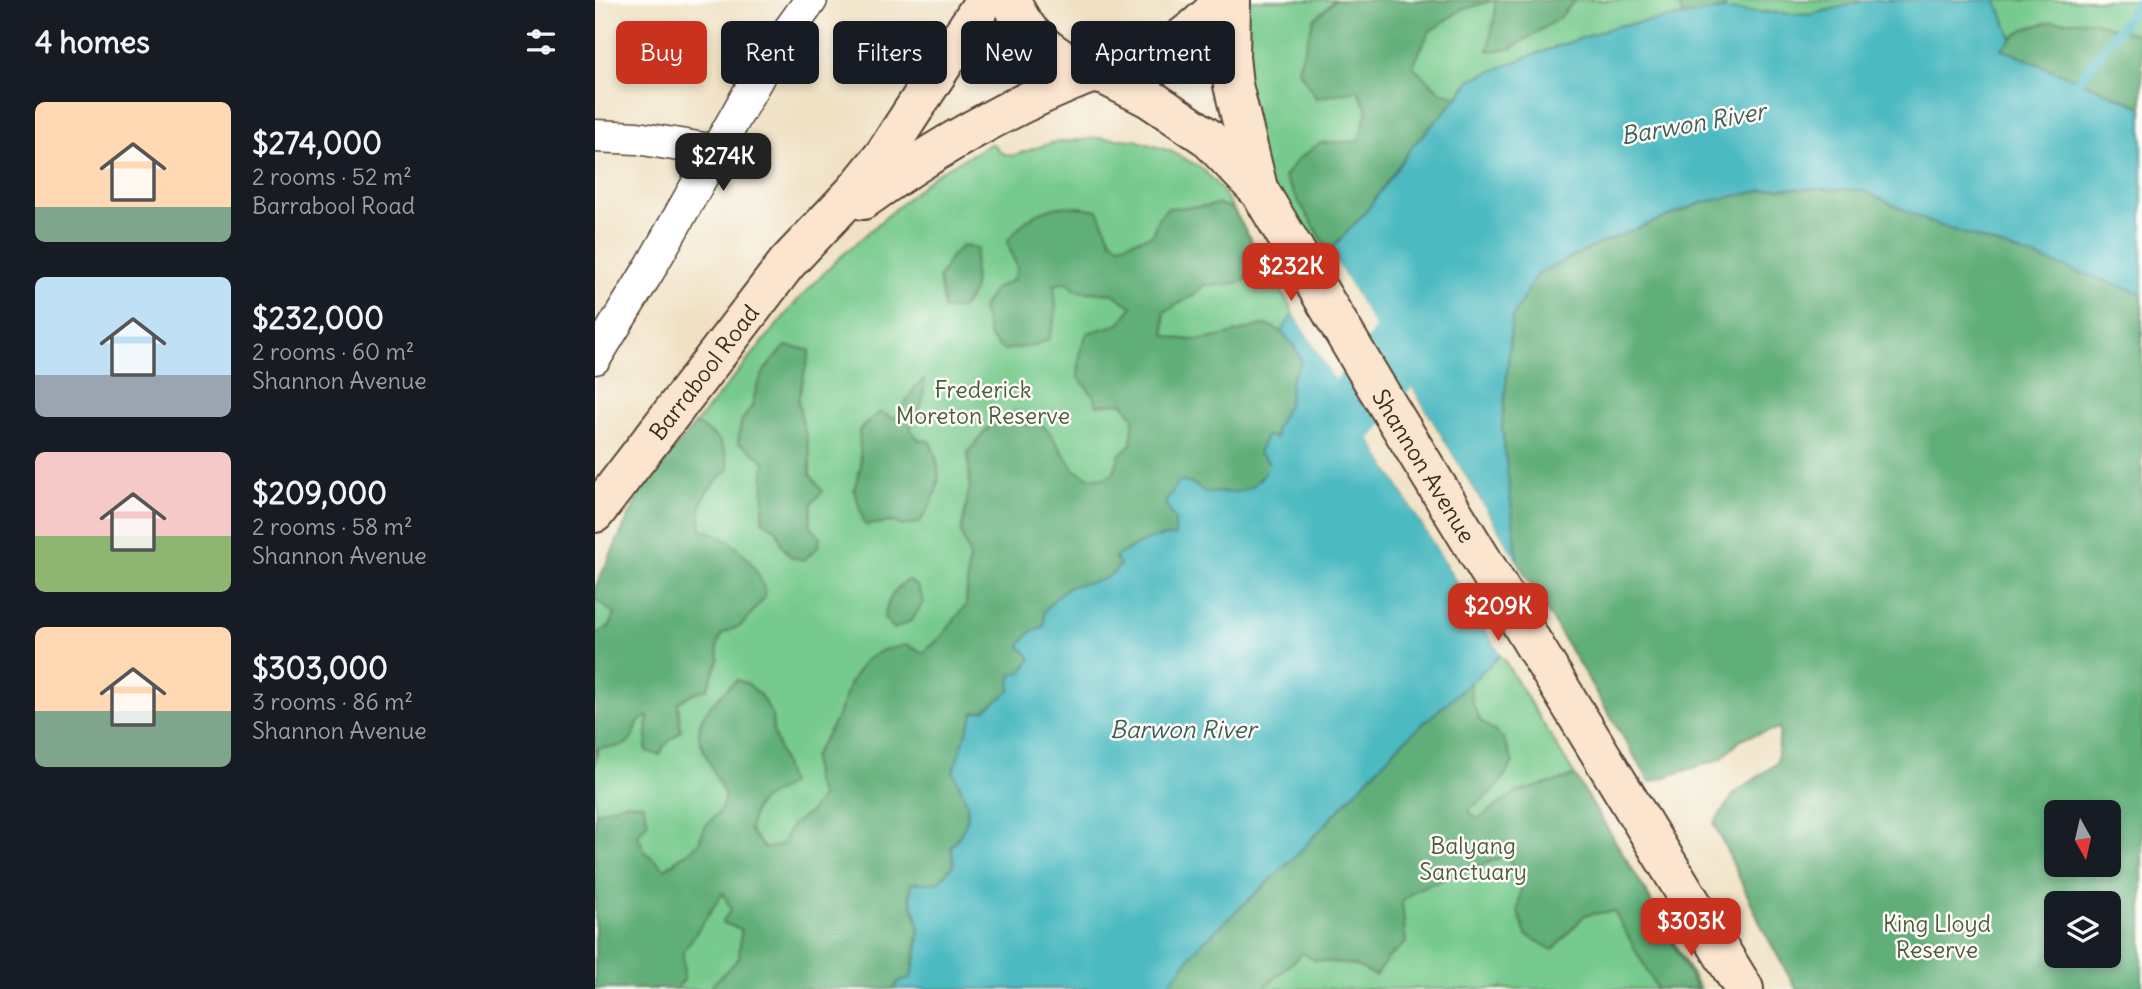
<!DOCTYPE html>
<meta charset="utf-8">
<style>
:root{--surface:#171b24;--page:#242831;--text:#f1f3f6;--muted:#9ea1a6;--accent:#c8321e}
body{margin:0;font-family:Delius,sans-serif;background:var(--page);color:var(--text);height:100vh;display:flex;flex-direction:column;font-size:26px;white-space:nowrap}
*{box-sizing:border-box;margin:0}
p{font-size:23px;color:var(--muted)}
.icon{flex:none;width:38px;height:38px;fill:none;stroke:currentColor;stroke-width:2;stroke-linecap:round;stroke-linejoin:round}
.map{position:relative;flex:1;overflow:hidden}
.sheet{display:flex;flex-direction:column;background:var(--surface);width:595px}
.sheet>*{flex:none}
.top-card{position:absolute;left:21px;top:21px;width:665px;height:63px;display:flex;gap:14px}
.needle{width:46px;rotate:172deg}
.controls{position:absolute;left:1449px;top:800px;display:grid;gap:14px}
.controls a{display:grid;place-items:center;width:77px;height:77px;border-radius:10px;background:var(--surface);box-shadow:0 4px 10px #0003;font-size:35px}
.price{position:absolute;translate:-50% -60px;padding:0 16px;border-radius:14px;background:var(--accent);color:#fff;font-size:23px;line-height:46px;filter:drop-shadow(0 2px 4px #0008)}
.price::after{content:'';position:absolute;left:50%;top:42px;width:21px;height:16px;margin-left:-10px;background:inherit;clip-path:polygon(0 0,100% 0,50% 100%)}
.price.current{background:#222;color:#fff}
ul{padding:0;list-style:none}
li{display:flex;align-items:center;gap:21px;height:175px;padding:0 35px}
li span{display:grid;place-items:center;flex:none;width:196px;height:140px;border-radius:10px;color:#555}
li>.icon{margin-inline-start:auto}
span .icon{width:84px;height:84px;fill:#fffc;stroke-width:1}
li b{font-size:30px}
h2{display:flex;justify-content:space-between;align-items:center;height:84px;padding:0 35px;font-size:30px}
.tag{padding:0 24px;border-radius:10px;background:var(--surface);box-shadow:0 4px 10px #0003;font-size:24px;line-height:63px}
.tag.current{background:var(--accent);color:#fff}
main{display:flex;flex:1;min-height:0}
.map>svg:first-child{display:block}
</style>
<main>
<section class="sheet">
<h2>4 homes<svg class="icon" aria-label="filters" viewBox="0 0 24 24"><path d="M4 7h16M4 17h16"/><circle cx="9" cy="7" r="2"/><circle cx="15" cy="17" r="2"/></svg></h2>
<ul>
<li><span style="background:linear-gradient(#ffd9b3 75%,#7fa58c 0)"><svg class="icon" aria-label="home" viewBox="0 0 24 24"><path d="M3 11l9-7 9 7M6 9v11h12V9"/></svg></span><div><b>$274,000</b><p>2 rooms · 52 m²</p><p>Barrabool Road</p></div></li>
<li><span style="background:linear-gradient(#bfe0f5 70%,#9aa5b1 0)"><svg class="icon" aria-label="home" viewBox="0 0 24 24"><path d="M3 11l9-7 9 7M6 9v11h12V9"/></svg></span><div><b>$232,000</b><p>2 rooms · 60 m²</p><p>Shannon Avenue</p></div></li>
<li><span style="background:linear-gradient(#f6c9c9 60%,#8fb573 0)"><svg class="icon" aria-label="home" viewBox="0 0 24 24"><path d="M3 11l9-7 9 7M6 9v11h12V9"/></svg></span><div><b>$209,000</b><p>2 rooms · 58 m²</p><p>Shannon Avenue</p></div></li>
<li><span style="background:linear-gradient(#ffd9b3 60%,#7fa58c 0)"><svg class="icon" aria-label="home" viewBox="0 0 24 24"><path d="M3 11l9-7 9 7M6 9v11h12V9"/></svg></span><div><b>$303,000</b><p>3 rooms · 86 m²</p><p>Shannon Avenue</p></div></li>
</ul>
</section>
<div class="map">
<svg width="1547" height="989" viewBox="0 0 1547 989">
<rect width="100%" height="100%" fill="#fdfcf7"/>
<filter id="ink" filterUnits="userSpaceOnUse"><feTurbulence type="fractalNoise" baseFrequency=".0143" numOctaves="2"/><feDisplacementMap in="SourceGraphic" scale="14" xChannelSelector="R" yChannelSelector="G"/><feConvolveMatrix kernelMatrix="1 2 1 2 8 2 1 2 1" color-interpolation-filters="sRGB"/></filter>
<filter id="wash" filterUnits="userSpaceOnUse"><feTurbulence type="fractalNoise" baseFrequency=".00686" numOctaves="4" result="noise"/><feDisplacementMap in="SourceGraphic" scale="28" xChannelSelector="R" yChannelSelector="G"/><feGaussianBlur stdDeviation="1.57" result="paint"/><feColorMatrix in="noise" values="0 0 0 0 0 0 0 0 0 0 0 0 0 0 0 0 0 1.4 0 .05"/><feComposite in="paint" operator="in"/></filter>
<g filter="url(#wash)">
<rect width="100%" height="100%" fill="#f0e1c3"/>
<g fill="#77ca8d" stroke="#597a56" stroke-width="2">
<polygon points="637,0 1272,0 1215,15 1128,10 1022,26 932,57 875,80 770,213 734,251 665,192"/>
<polygon points="1401,0 1547,0 1547,107 1405,48 1417,39"/>
<polygon points="502,138 540,140 575,151 607,168 627,190 699,313 299,989 0,989 0,588 48,487 202,301 243,259 339,175 397,143 405,152 416,156 456,143"/>
<polygon points="906,655 1050,890 1105,989 570,989 804,745"/>
</g>
<g fill="#61ae78" stroke="#4e6c4b" stroke-width="2" fill-rule="evenodd">
<polygon points="740,0 981,0 964,18 916,49 893,51 900,14 900,0 866,10 834,32 818,66 844,91 863,97 817,147 770,213 734,251 689,177 702,160 725,143 764,141 772,110 763,90 721,98 703,69 719,19"/>
<polygon points="1082,0 1133,0 1128,10 1088,16"/>
<polygon points="1458,21 1498,21 1547,36 1547,107 1405,48 1429,29"/>
<path d="M1180 188 1268 190 1332 221 1547 293V989H1201L1169 931 1119 823 1139 794 1182 763 1185 728 1148 738 1126 759 1055 782 923 563 907 426 917 318 942 274 1006 243 1109 202ZM1461 812H1514V864H1461ZM1461 903H1514V956H1461Z"/>
<path d="M624 204 638 209 663 253 650 281 632 285H609L598 296 569 312 570 335C597 344 620 339 646 331 653 330 662 325 668 325 688 326 699 346 707 361L696 380 694 403 681 428 678 465 657 488 641 492 612 493 598 484 580 520V537C556 535 540 546 520 557L525 565C513 583 493 585 472 587L450 626 434 633 425 646 436 657 416 691 390 710 358 771C373 804 383 816 356 846L359 864 343 883H317L314 895 324 926 316 979 304 981 299 989H116L118 984 144 958 146 929 127 923 136 909 128 893 88 952 89 980 81 989H0V813L29 803 48 804 53 822 43 835 49 851 70 869 103 844 111 825 125 811 130 797C105 735 82 732 142 680L153 684 165 695 177 714 178 730 195 784C168 802 159 795 155 831L170 849 186 845 197 825 215 812 226 797 219 779 218 757 242 718 255 683 269 661 288 650 312 645 328 653 345 638 371 605 374 555 366 533 375 485 373 452 397 423 422 411 441 419 454 432 479 469 492 477 510 478 519 472 525 454 536 444 539 418 528 403 502 405 498 395 483 377 485 352 492 333 524 324 537 307 518 294 481 291 473 282 459 285C462 308 462 317 453 340L439 346 408 350 395 338 387 308 399 289 418 280 422 268 412 242C437 207 462 201 503 210L516 240 525 245 557 235 563 218 572 208C590 206 607 208 624 204Z"/>
<path d="M367 246 383 248C373 275 390 285 365 309H349L344 278 356 256Z"/>
<path d="M191 346 215 350 203 401 215 454V474L228 491 217 503 215 525 225 537 223 547 209 560 196 557 187 546 182 530 167 521C171 501 167 482 170 462L151 447 143 443 146 422 157 406 162 386 171 368Z"/>
<path d="M329 380C330 399 325 412 315 428L324 440 334 441C351 471 344 496 324 523L307 526 298 522 270 525 259 489 266 466 264 430 285 412 300 419 321 386Z"/>
<path d="M100 424C122 435 131 444 134 469 113 487 101 500 106 529 112 532 120 533 127 537 147 548 169 574 170 597L147 625 127 634 122 646 124 659 112 689 98 693 83 703 86 731 69 746 65 755 51 751 53 716 43 722C38 747 27 748 3 748L0 766V636L15 626 20 614 0 599V588L48 487Z"/>
<path d="M313 580 322 586 329 602 316 621 299 629 289 618C292 602 298 588 313 580Z"/>
<polygon points="875,682 877,702 885,720 908,738 918,763 900,790 873,810 883,819 920,793 980,776 1050,890 1102,989 1062,989 1019,911 990,915 958,950 931,935 923,912 927,878 911,856 820,890 807,902 811,943 793,958 781,976 759,965 719,960 708,953 668,989 570,989 603,947 701,856 804,745"/>
</g>
<g fill="#4bbac1" stroke="#437270" stroke-width="2">
<polygon points="1272,0 1401,0 1417,39 1406,49 1547,107 1547,293 1332,221 1268,190 1180,188 1109,202 1006,243 942,274 917,318 907,426 923,563 734,251 770,213 817,147 863,97 875,80 932,57 1022,26 1128,10 1215,15"/>
<path d="M699 313 906 655 804 745 701 856 603 947 570 989H299L304 981 316 978C320 963 325 943 324 927 323 909 312 903 317 883H343L359 864 356 846C383 816 373 804 358 771L379 712 390 710 415 691 416 675 428 671 436 658 425 646 434 633 449 626V611C456 604 465 591 474 587 496 579 509 587 525 565L520 557C540 546 556 535 580 536V520L570 503 584 481 598 484 612 493 641 492 657 487 677 465 663 452 671 436 681 438V428L694 403 696 380 707 361 698 344 686 332Z"/>
</g>
<g fill="#f0e1c3">
<polygon points="732,247 923,563 925,566 920,565 731,252"/>
<polygon points="697,310 702,311 909,653 908,658"/>
</g>
<g fill="none" stroke-linecap="round" stroke-linejoin="round">
<polyline stroke="#4bbac1" stroke-width="10" points="1475,92 1546,0"/>
<polyline stroke="#4bbac1" stroke-width="65" points="703,478 792,367 851,284"/>
</g>
</g>
<g filter="url(#ink)">
<g fill="none" stroke-linecap="round" stroke-linejoin="round">
<defs>
<g id="street">
<polyline points="0,136 42,138 121,151"/>
<polyline points="0,358 54,270 172,61 216,0"/>
</g>
<g id="secondary">
<path d="M416 0C429 34 454 55 487 69 493 71 500 75 507 75 514 75 522 71 528 69 567 55 601 31 629 0"/>
<polyline points="636,0 635,57 638,85 662,184"/>
<path id="s1" d="M509 75 554 98 612 137 665 192 779 383 1149 989"/>
<path d="M268 200C344 146 411 107 498 73"/>
<path id="s2" d="M0 513 192 263 260 191 289 155 390 0"/>
</g>
</defs>
<use href="#street" stroke="#564537" stroke-width="35"/>
<use href="#secondary" stroke="#564537" stroke-width="42"/>
<use href="#street" stroke="#fff" stroke-width="32"/>
<use href="#secondary" stroke="#fce5cf" stroke-width="38"/>
</g>
</g>
<g text-anchor="middle" dominant-baseline="central" stroke-width="5" stroke-linejoin="round" paint-order="stroke">
<g font-size="23" fill="#3b2a1e" stroke="#fdfcf7">
<text stroke="none"><textPath href="#s2" startOffset="178">Barrabool Road</textPath></text>
<text stroke="none"><textPath href="#s1" startOffset="516">Shannon Avenue</textPath></text>
</g>
<g font-size="23" fill="#4d5a3f" stroke="#fdfcf7">
<text x="388" y="389">Frederick<tspan x="388" dy="26">Moreton Reserve</tspan></text>
<text x="878" y="845">Balyang<tspan x="878" dy="26">Sanctuary</tspan></text>
<text x="1342" y="923">King Lloyd<tspan x="1342" dy="26">Reserve</tspan></text>
</g>
<g font-size="24" font-style="italic" fill="#415c57" stroke="#fdfcf7">
<text transform="translate(1098 123) rotate(-10)">Barwon River</text>
<text x="588" y="729">Barwon River</text>
</g>
</g>
</svg>
<div class="controls">
<a><svg class="needle" viewBox="-14 -14 28 28"><path d="M0-13l5 13h-10z" fill="#e53935"/><path d="M0 13l5-13h-10z" fill="#9ea1a6"/></svg></a>
<a><svg class="icon" aria-label="layers" viewBox="0 0 24 24"><path d="M12 4l9 5-9 5-9-5zM3 14l9 5 9-5"/></svg></a>
</div>
<b class="price current" style="left:128px;top:193px">$274K</b>
<b class="price" style="left:696px;top:303px">$232K</b>
<b class="price" style="left:903px;top:643px">$209K</b>
<b class="price" style="left:1096px;top:958px">$303K</b>
<div class="top-card">
<a class="tag current">Buy</a>
<a class="tag">Rent</a>
<a class="tag">Filters</a>
<a class="tag">New</a>
<a class="tag">Apartment</a>
</div>
</div>
</main>
